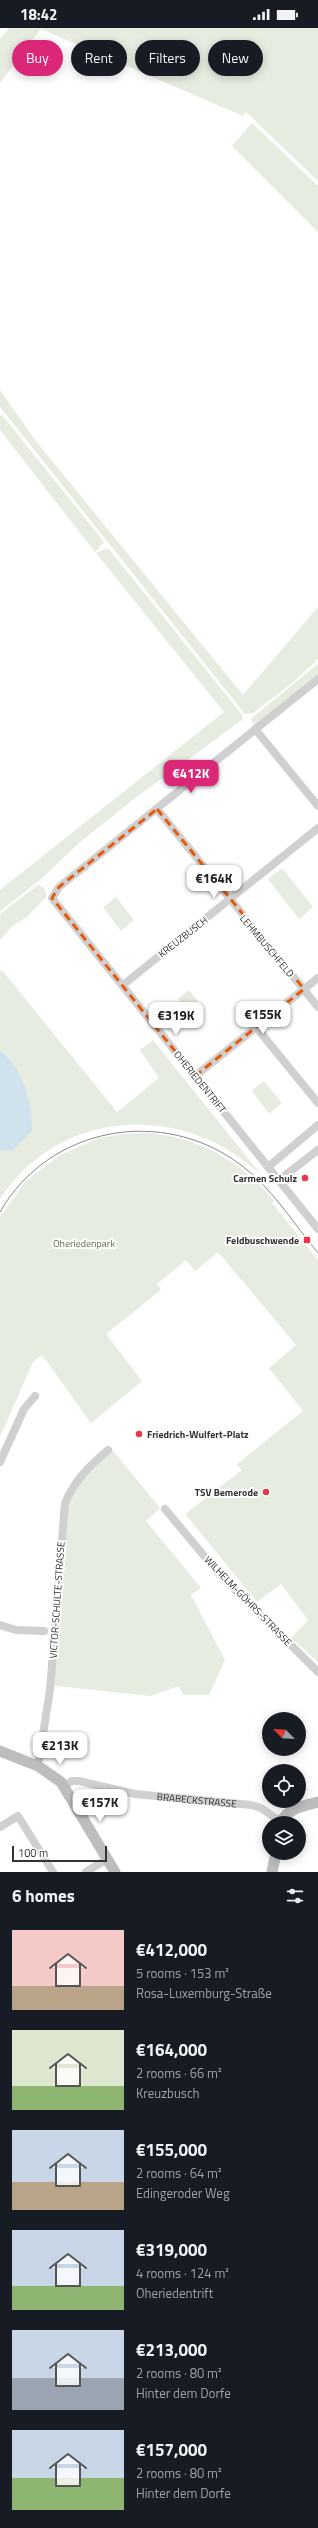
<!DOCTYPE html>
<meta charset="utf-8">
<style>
:root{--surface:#171b24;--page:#20242c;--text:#f1f3f6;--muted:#9ea1a6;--accent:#db2777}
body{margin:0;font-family:"Titillium Web",sans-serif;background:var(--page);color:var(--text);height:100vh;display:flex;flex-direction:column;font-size:15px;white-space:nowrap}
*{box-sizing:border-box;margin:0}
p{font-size:13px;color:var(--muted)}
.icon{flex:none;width:22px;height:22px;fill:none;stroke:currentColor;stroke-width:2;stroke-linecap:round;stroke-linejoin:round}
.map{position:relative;height:1844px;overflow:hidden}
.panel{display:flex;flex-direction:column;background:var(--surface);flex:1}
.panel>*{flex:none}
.hud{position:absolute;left:12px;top:12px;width:294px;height:36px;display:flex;gap:8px}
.needle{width:26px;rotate:295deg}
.controls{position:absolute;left:262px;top:1684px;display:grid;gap:8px}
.controls a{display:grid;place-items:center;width:44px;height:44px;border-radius:50%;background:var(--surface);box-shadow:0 2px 10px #0003;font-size:20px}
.scale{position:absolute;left:12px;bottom:10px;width:95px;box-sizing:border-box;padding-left:4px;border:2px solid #333;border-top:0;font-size:11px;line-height:14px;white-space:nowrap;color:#333;-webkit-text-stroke:3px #fff;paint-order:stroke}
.price{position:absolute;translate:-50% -34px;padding:0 9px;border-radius:8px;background:#fff;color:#222;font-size:13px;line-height:26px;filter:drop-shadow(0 1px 2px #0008)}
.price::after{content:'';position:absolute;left:50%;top:24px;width:12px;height:9px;margin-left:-6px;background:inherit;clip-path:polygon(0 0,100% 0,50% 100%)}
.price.selected{background:var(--accent);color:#fff}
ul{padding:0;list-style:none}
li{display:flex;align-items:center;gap:12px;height:100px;padding:0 12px}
li span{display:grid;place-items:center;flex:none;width:112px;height:80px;border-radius:0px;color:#555}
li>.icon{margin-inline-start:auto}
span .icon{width:48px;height:48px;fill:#fffc;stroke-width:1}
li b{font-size:17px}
h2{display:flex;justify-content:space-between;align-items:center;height:48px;padding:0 12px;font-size:17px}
.tag{padding:0 14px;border-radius:18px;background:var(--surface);box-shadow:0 2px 10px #0003;font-size:14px;line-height:36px}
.tag.selected{background:var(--accent);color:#fff}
.status{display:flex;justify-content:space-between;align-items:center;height:28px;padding:0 20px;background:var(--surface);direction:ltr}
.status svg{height:11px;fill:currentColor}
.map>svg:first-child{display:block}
</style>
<div class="status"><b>18:42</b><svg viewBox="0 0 49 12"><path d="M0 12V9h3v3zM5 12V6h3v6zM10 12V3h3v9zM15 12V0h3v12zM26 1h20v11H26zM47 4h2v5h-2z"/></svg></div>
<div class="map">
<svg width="318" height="1844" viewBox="0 0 318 1844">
<rect width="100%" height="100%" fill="#fff"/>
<g fill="#e6ecdf">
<polygon points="9,0 318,0 318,153 246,84 243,88 41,1 0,55 0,11"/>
<polygon points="252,95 318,158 318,204 232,118"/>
<polygon points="0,362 35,412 243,667 318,579 318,631 292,655 253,685 245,686 0,379"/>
<polygon points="2,387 104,514 95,524 0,402 0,388"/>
<polygon points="105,521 109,521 242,687 243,691 134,771 79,815 40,852 0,883 0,862 224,684 96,525"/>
<polygon points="318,636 318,648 255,698 251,692 253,689"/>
<polygon points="282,840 313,879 299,891 268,851"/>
<polygon points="38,857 44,860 47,868 27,889 11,899 0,912 0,886"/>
<polygon points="116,869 134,892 121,903 103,879"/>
<path d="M2 942 117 1084 159 1050 140 1022 153 1012 263 1149C186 1074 61 1078 0 1171V944Z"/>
<polygon points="189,962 205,982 194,991 178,971"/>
<polygon points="264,1053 282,1075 269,1086 252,1063"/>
<path d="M148 1105C199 1109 242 1134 274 1173L272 1175 318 1232V1634L291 1610 308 1592 281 1556 257 1574 185 1486 242 1442 237 1436 303 1383 269 1340 296 1317 218 1224 195 1243 186 1232 157 1256 161 1262 106 1306 142 1353 91 1395 42 1327 33 1334 0 1409V1189L26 1153 60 1127 99 1110 123 1106Z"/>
<path d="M109 1418 160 1480 146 1493 201 1560 191 1567 225 1632 209 1667H183L179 1658 151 1668 47 1657 63 1475C74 1447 85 1436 109 1418Z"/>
</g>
<path fill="#cfe2ee" d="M0 1023C24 1040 32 1075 32 1103L12 1123 0 1122Z"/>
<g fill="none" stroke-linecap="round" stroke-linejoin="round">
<g stroke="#d0d0d0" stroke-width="8">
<polyline points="318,651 59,859 52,870 318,1201"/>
<polyline points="255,701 318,778"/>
<polyline points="157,781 318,979"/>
<polyline points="123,957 318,800"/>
<polyline points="256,999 318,1075"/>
<polyline points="195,1048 318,950"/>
<polyline points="268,1139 318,1097"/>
<polyline points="279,1152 318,1122"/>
<polyline points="0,1434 24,1381 35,1368"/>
<polyline points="165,1481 220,1547 318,1644"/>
<polyline points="0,1597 16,1602 44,1603"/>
<path d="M38 1738 50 1662 65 1475C75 1452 89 1438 108 1422"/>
<path id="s1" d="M64 1758 72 1753H79L135 1766 251 1777 261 1780 281 1794"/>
<polyline points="0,1799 18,1788 53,1844"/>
<polyline points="86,1844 107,1831"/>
</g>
<g stroke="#bdbdbd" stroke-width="11">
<polyline points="0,1723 38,1738 61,1754 115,1844"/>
<path d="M280 1795C288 1780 303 1778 318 1774"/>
<polyline points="272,1844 276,1825"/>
</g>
<path stroke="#888" stroke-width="1" d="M0 1184C49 1098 163 1078 241 1137 272 1160 294 1196 318 1225"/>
</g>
<path fill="none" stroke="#e8590c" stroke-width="3" stroke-dasharray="8 5" stroke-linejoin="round" d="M157 781 304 961 195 1048 52 870 59 859Z"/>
<g fill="#e63946" stroke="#fff" stroke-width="1.5">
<circle cx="305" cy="1150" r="4"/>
<rect x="303" y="1208" width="8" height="8" rx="2"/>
<circle cx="139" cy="1406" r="4"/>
<circle cx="266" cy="1464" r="4"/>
</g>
<g text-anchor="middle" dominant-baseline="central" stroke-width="4" stroke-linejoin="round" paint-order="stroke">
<g font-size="10" fill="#333" stroke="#fff">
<text transform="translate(183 909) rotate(-38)">KREUZBUSCH</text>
<text transform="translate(267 918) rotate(50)">LEHMBUSCHFELD</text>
<text transform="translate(200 1054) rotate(51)">OHERIEDENTRIFT</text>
<text transform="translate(57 1572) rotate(-86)">VICTOR-SCHULTE-STRASSE</text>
<text transform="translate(248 1573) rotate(46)">WILHELM-GÖHRS-STRASSE</text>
<text stroke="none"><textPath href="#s1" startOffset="136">BRABECKSTRASSE</textPath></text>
</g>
<g font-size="10" font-weight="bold" fill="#333" stroke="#fff" text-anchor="end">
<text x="297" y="1150">Carmen Schulz</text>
<text x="299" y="1212">Feldbuschwende</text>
<text x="147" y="1406" text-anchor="start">Friedrich-Wulfert-Platz</text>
<text x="258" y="1464">TSV Bemerode</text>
</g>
<g font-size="10" fill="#56703f" stroke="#fff">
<text x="84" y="1215">Oheriedenpark</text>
</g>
</g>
</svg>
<div class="controls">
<a><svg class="needle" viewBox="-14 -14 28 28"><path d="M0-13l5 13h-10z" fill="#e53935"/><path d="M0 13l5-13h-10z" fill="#9ea1a6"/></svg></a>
<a><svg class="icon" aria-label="locate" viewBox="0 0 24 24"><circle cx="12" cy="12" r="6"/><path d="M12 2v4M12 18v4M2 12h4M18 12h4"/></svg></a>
<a><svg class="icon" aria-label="layers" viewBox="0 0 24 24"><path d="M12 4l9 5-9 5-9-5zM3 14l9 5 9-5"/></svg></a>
</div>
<div class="scale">100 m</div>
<b class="price selected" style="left:191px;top:766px">€412K</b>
<b class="price" style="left:214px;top:871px">€164K</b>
<b class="price" style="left:263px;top:1007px">€155K</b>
<b class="price" style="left:176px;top:1008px">€319K</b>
<b class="price" style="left:60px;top:1738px">€213K</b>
<b class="price" style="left:100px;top:1795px">€157K</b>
<div class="hud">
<a class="tag selected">Buy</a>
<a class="tag">Rent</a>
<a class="tag">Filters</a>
<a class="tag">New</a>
</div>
</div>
<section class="panel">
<h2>6 homes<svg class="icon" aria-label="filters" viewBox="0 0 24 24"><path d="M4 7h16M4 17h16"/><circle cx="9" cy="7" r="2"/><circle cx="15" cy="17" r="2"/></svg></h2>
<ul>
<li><span style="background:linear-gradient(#f6c9c9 70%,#b9a48a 0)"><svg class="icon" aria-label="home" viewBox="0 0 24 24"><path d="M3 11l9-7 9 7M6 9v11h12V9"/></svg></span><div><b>€412,000</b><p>5 rooms · 153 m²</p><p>Rosa-Luxemburg-Straße</p></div></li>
<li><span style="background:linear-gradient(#dfe7d0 70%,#8fb573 0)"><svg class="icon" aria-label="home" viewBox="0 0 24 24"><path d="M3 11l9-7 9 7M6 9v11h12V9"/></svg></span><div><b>€164,000</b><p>2 rooms · 66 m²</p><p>Kreuzbusch</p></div></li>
<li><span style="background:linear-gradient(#c9d6e8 65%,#b9a48a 0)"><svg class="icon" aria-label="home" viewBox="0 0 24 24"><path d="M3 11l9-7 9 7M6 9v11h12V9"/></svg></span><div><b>€155,000</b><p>2 rooms · 64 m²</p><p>Edingeroder Weg</p></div></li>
<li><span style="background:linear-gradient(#c9d6e8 70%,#8fb573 0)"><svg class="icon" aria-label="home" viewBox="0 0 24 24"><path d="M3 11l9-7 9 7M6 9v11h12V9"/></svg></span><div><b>€319,000</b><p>4 rooms · 124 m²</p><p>Oheriedentrift</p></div></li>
<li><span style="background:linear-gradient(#c9d6e8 60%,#9aa5b1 0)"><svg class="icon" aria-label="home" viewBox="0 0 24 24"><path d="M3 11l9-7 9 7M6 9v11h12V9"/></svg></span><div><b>€213,000</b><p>2 rooms · 80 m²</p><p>Hinter dem Dorfe</p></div></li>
<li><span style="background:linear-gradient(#c9d6e8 60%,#8fb573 0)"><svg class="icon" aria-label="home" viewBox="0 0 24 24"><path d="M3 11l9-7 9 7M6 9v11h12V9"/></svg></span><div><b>€157,000</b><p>2 rooms · 80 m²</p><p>Hinter dem Dorfe</p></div></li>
</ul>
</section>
